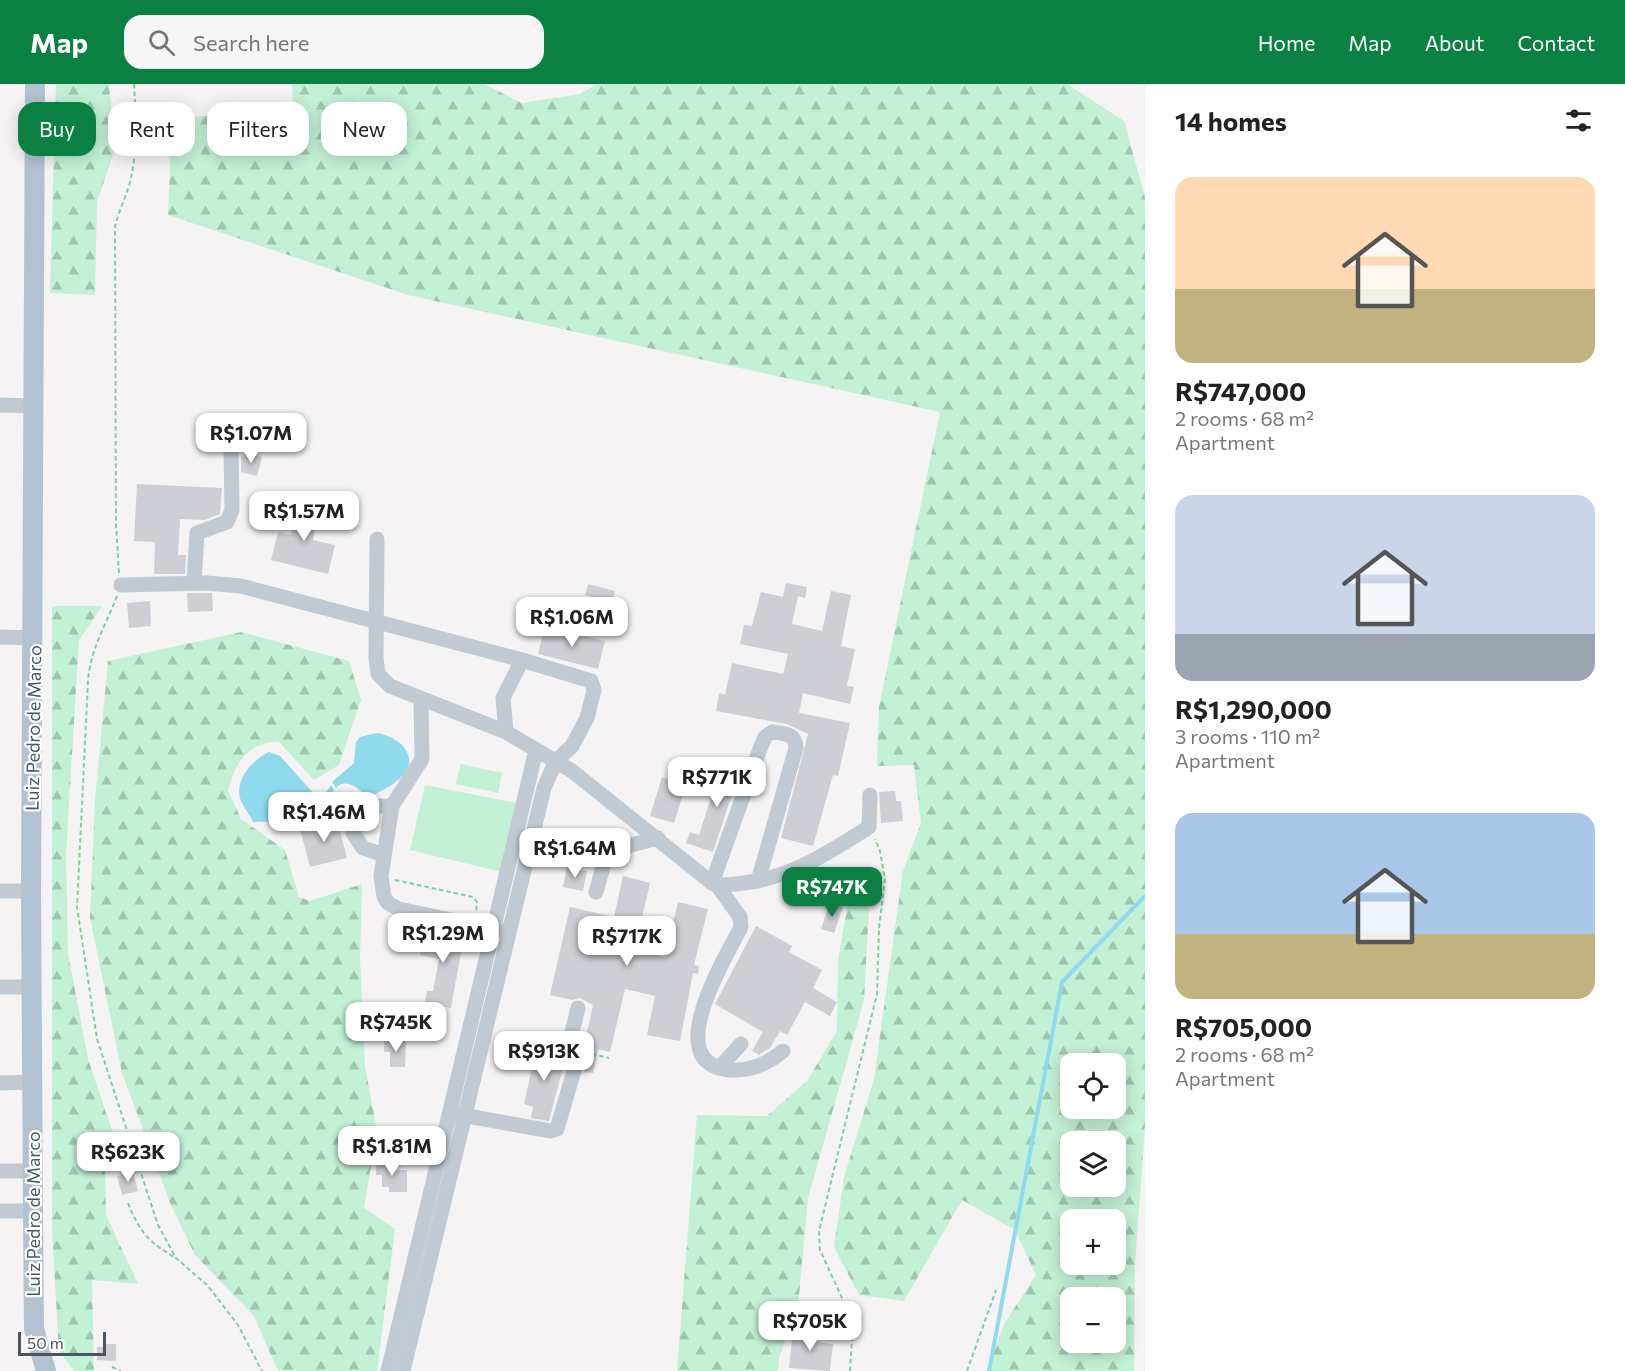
<!DOCTYPE html>
<meta charset="utf-8">
<style>
:root{--surface:#fff;--page:#f6f6f6;--text:#222;--muted:#767676;--accent:#0b8043}
body{margin:0;font-family:Commissioner,sans-serif;background:var(--page);color:var(--text);height:100vh;display:flex;flex-direction:column;font-size:22px;white-space:nowrap}
*{box-sizing:border-box;margin:0}
p{font-size:20px;color:var(--muted)}
.icon{flex:none;width:33px;height:33px;fill:none;stroke:currentColor;stroke-width:2;stroke-linecap:round;stroke-linejoin:round}
.map{position:relative;flex:1;overflow:hidden}
.side{display:flex;flex-direction:column;background:var(--surface);width:480px}
.side>*{flex:none}
.banner{position:absolute;left:18px;top:18px;width:570px;height:54px;display:flex;gap:12px}
.buttons{position:absolute;left:1060px;top:969px;display:grid;gap:12px}
.buttons a{display:grid;place-items:center;width:66px;height:66px;border-radius:12px;background:var(--surface);box-shadow:0 3px 15px #0003;font-size:30px}
.scale{position:absolute;left:18px;bottom:15px;width:88px;box-sizing:border-box;padding-left:6px;border:3px solid #4a5661;border-top:0;font-size:16px;line-height:21px;white-space:nowrap;color:#4a5661;-webkit-text-stroke:4px #fff;paint-order:stroke}
.price{position:absolute;translate:-50% -51px;padding:0 14px;border-radius:12px;background:#fff;color:#222;font-size:20px;line-height:39px;filter:drop-shadow(0 2px 3px #0008)}
.price::after{content:'';position:absolute;left:50%;top:36px;width:18px;height:14px;margin-left:-9px;background:inherit;clip-path:polygon(0 0,100% 0,50% 100%)}
.price.active{background:var(--accent);color:#fff}
ul{padding:0;list-style:none}
li{display:grid;align-content:center;gap:12px;height:318px;padding:0 30px}
li span{display:grid;place-items:center;height:186px;border-radius:18px;color:#555}
li>.icon{margin-inline-start:auto}
span .icon{width:108px;height:108px;fill:#fffc;stroke-width:1}
li b{font-size:26px}
h2{display:flex;justify-content:space-between;align-items:center;height:72px;padding:0 30px;font-size:26px}
.pill{padding:0 21px;border-radius:18px;background:var(--surface);box-shadow:0 3px 15px #0003;font-size:21px;line-height:54px}
.pill.active{background:var(--accent);color:#fff}
header{display:flex;align-items:center;gap:36px;box-sizing:border-box;height:84px;padding:0 30px;background:var(--accent);color:#fff}
header strong{font-size:28px}
nav{display:flex;gap:33px;margin-inline-start:auto;font-size:21px}
.search{width:420px;height:54px;background:var(--page);display:flex;align-items:center;gap:15px;box-sizing:border-box;padding:0 21px;border-radius:18px;color:var(--muted);font-size:22px}
main{display:flex;flex:1;min-height:0}
.map>svg:first-child{display:block}
</style>
<header>
<strong>Map</strong>
<div class="search"><svg class="icon" aria-label="search" viewBox="0 0 24 24"><circle cx="10" cy="10" r="6"/><path d="M15 15l6 6"/></svg>Search here</div>
<nav><a>Home</a><a>Map</a><a>About</a><a>Contact</a></nav>
</header>
<main>
<div class="map">
<svg width="1145" height="1287" viewBox="0 0 1145 1287">
<defs>
<pattern id="forest-firs" width="22" height="20" patternUnits="userSpaceOnUse" patternTransform="scale(1.5)"><rect width="22" height="20" fill="#c3f1d5"/><path d="M5 1l3.5 6h-7zM16 11l3.5 6h-7z" fill="#a0c6b0"/></pattern>
</defs>
<rect width="100%" height="100%" fill="#f5f3f3"/>
<g fill="url(#forest-firs)" fill-rule="evenodd">
<polygon points="56,0 109,0 115,65 97,118 95,211 50,209"/>
<path d="M292 0H484L522 19 580 10 597 0H1067L1124 37 1145 113V1042L1135 1180 1134 1287H987L1004 1240 1036 1191 1015 1146 962 1116 904 1217 859 1211 834 1163 844 1093 874 995 903 787 921 739 914 681 877 682 879 623 940 328 408 211 168 131 172 35 293 23ZM1071 980H1116V1024H1071ZM1071 1058H1116V1102H1071ZM1071 1136H1116V1180H1071ZM1071 1214H1116V1258H1071Z"/>
<polygon points="52,522 102,522 79,556 66,769 68,869 88,975 123,1079 105,1082 106,1131 138,1200 92,1196 94,1287 74,1287 59,1267 52,1145"/>
<path d="M241 548 349 577 361 616 339 681 314 696 278 657C246 661 236 677 228 706L241 735 285 766 299 813 310 817 362 800 360 875 365 983 377 1046 364 1124 395 1145 377 1287H278L254 1232 195 1171 171 1121 122 989 90 834 95 717 108 577Z"/>
<polygon points="871,789 864,916 808,1114 798,1223 779,1274 778,1287 677,1287 697,1031 767,1032 807,997 837,947 838,876 851,801"/>
</g>
<g fill="#c3f1d5">
<polygon points="461,680 502,689 498,709 456,700"/>
<polygon points="425,701 516,719 502,788 410,766"/>
</g>
<path fill="#90daee" d="M377 649C402 653 423 676 398 696 388 705 377 708 367 715 359 721 355 728 345 732 318 742 283 737 253 738 250 731 244 724 241 717 233 697 252 676 269 668L280 672 316 712 325 710 331 701 334 705 330 715 331 723 347 730 360 717 361 707C354 701 343 695 336 704L332 698 354 679 356 658 360 653Z"/>
<g fill="none" stroke-linecap="round" stroke-linejoin="round">
<polyline stroke="#90daee" stroke-width="4" points="989,1287 1062,898 1145,812"/>
</g>
<g fill="#cdcfd5">
<polygon points="245,369 262,373 257,392 241,388 241,372 244,373"/>
<polygon points="137,400 222,404 220,430 204,436 180,435 178,471 186,471 185,490 154,490 155,458 134,457"/>
<polygon points="299,414 320,418 313,456 335,461 328,490 271,476 278,448 291,451"/>
<polygon points="786,499 807,503 805,514 798,512 792,540 822,547 831,507 851,511 841,562 855,565 847,602 854,603 850,620 803,609 799,629 850,639 838,692 833,691 813,762 781,754 808,650 787,640 716,627 719,609 725,611 732,579 783,590 788,570 740,560 744,541 752,542 761,508 783,513"/>
<polygon points="588,500 615,507 612,518 585,511"/>
<polygon points="187,509 212,509 213,527 188,528"/>
<polygon points="150,517 151,542 129,544 127,519"/>
<polygon points="545,542 605,557 598,585 538,570"/>
<polygon points="723,677 741,683 713,768 686,759 690,748 699,751"/>
<polygon points="662,693 686,701 674,739 650,732"/>
<polygon points="895,707 896,717 901,717 903,737 881,739 879,708"/>
<polygon points="337,735 347,774 310,783 300,745"/>
<polygon points="567,783 587,787 583,807 563,803"/>
<polygon points="623,792 650,799 634,868 665,873 678,818 708,825 694,881 699,882 698,890 693,889 680,957 647,951 655,912 625,905 610,968 598,965 593,989 584,988 588,972 586,962 584,962 593,921 580,914 572,916 550,911 570,823 614,833"/>
<polygon points="830,818 843,823 834,849 821,845"/>
<polygon points="756,842 792,862 789,868 822,886 813,904 837,918 830,932 805,918 787,951 780,947 770,964 759,971 752,967 763,948 715,920"/>
<polygon points="426,843 464,851 451,924 425,919 427,907 433,907 439,875 420,871"/>
<polygon points="372,940 389,940 389,951 371,951"/>
<polygon points="384,957 406,957 405,983 390,983 390,968 384,968"/>
<polygon points="537,961 562,967 566,972 549,1037 531,1034 533,1023 524,1020"/>
<polygon points="376,1077 392,1077 391,1086 407,1086 407,1108 389,1108 389,1103 382,1103 382,1091 376,1091"/>
<polygon points="133,1088 138,1107 122,1111 117,1092"/>
<polygon points="805,1242 816,1243 815,1258 833,1260 830,1287 789,1284 793,1246 804,1248"/>
<polygon points="105,1260 116,1260 116,1277 97,1276 97,1263 105,1263"/>
</g>
<g fill="none" stroke-linecap="round" stroke-linejoin="round">
<g stroke="#7ad0a6" stroke-width="2" stroke-dasharray="4.5 3" stroke-linecap="butt">
<path d="M119 489 116 441 115 142C119 127 126 113 130 98 138 65 136 33 134 0"/>
<path d="M117 512C106 541 90 566 88 597L77 823 97 955 158 1141 176 1174 208 1202 238 1241 262 1287"/>
<polyline points="395,796 473,813 477,818 476,828"/>
<polyline points="592,970 609,974"/>
<path d="M128 1119C139 1147 149 1159 176 1174"/>
<polyline points="112,1283 121,1287"/>
<polyline points="850,1287 853,1238 820,1166 819,1147 877,910 879,844 885,795 880,767 875,755"/>
<polyline points="967,1287 996,1206"/>
</g>
<g stroke="#c1cad2" stroke-width="15">
<polyline points="0,321 34,322"/>
<path d="M377 455 376 574 378 590 390 602 506 648 572 687 712 799C722 803 733 800 744 799 792 793 830 768 869 743L870 711"/>
<polyline points="194,499 197,449 227,438 232,426 231,364"/>
<polyline points="121,501 207,499 241,502 522,576"/>
<polyline points="0,553 33,554"/>
<polyline points="421,617 422,675 392,722 381,792 384,813 388,819 399,825 503,847"/>
<polyline points="384,771 363,764 353,749 359,729 379,722 392,722"/>
<path d="M712 799 760 665 765 653 772 648C786 650 795 649 796 664L758 797"/>
<path d="M717 801 740 833 741 843C726 873 663 974 724 985 746 989 766 981 783 967"/>
<polyline points="0,807 31,807"/>
<polyline points="596,808 605,776 631,761 658,754"/>
<polyline points="0,903 32,903"/>
<polyline points="719,984 741,960"/>
<polyline points="0,999 32,998"/>
<polyline points="456,1030 551,1047 557,1045 578,973 569,960 578,924"/>
<polyline points="0,1087 32,1087"/>
<polyline points="0,1127 33,1127"/>
<polyline points="388,1287 536,666"/>
<polyline points="403,1287 544,704 556,677 572,662 587,634 594,606 591,597 522,576 503,614 506,648"/>
</g>
<polyline stroke="#b3c2d1" stroke-width="20" points="35,0 31,807 33,1127 34,1245 46,1287"/>
</g>
<g text-anchor="middle" dominant-baseline="central" stroke-width="4.5" stroke-linejoin="round" paint-order="stroke">
<g font-size="18" fill="#4a5661" stroke="#fff">
<text transform="translate(33 644) rotate(-89)">Luiz Pedro de Marco</text>
<text transform="translate(33 1130) rotate(-90)">Luiz Pedro de Marco</text>
</g>
</g>
</svg>
<div class="buttons">
<a><svg class="icon" aria-label="locate" viewBox="0 0 24 24"><circle cx="12" cy="12" r="6"/><path d="M12 2v4M12 18v4M2 12h4M18 12h4"/></svg></a>
<a><svg class="icon" aria-label="layers" viewBox="0 0 24 24"><path d="M12 4l9 5-9 5-9-5zM3 14l9 5 9-5"/></svg></a>
<a>+</a>
<a>−</a>
</div>
<div class="scale">50 m</div>
<b class="price" style="left:251px;top:380px">R$1.07M</b>
<b class="price" style="left:304px;top:458px">R$1.57M</b>
<b class="price" style="left:572px;top:564px">R$1.06M</b>
<b class="price" style="left:717px;top:724px">R$771K</b>
<b class="price" style="left:324px;top:759px">R$1.46M</b>
<b class="price" style="left:575px;top:795px">R$1.64M</b>
<b class="price active" style="left:832px;top:834px">R$747K</b>
<b class="price" style="left:443px;top:880px">R$1.29M</b>
<b class="price" style="left:627px;top:883px">R$717K</b>
<b class="price" style="left:396px;top:969px">R$745K</b>
<b class="price" style="left:544px;top:998px">R$913K</b>
<b class="price" style="left:392px;top:1093px">R$1.81M</b>
<b class="price" style="left:128px;top:1099px">R$623K</b>
<b class="price" style="left:810px;top:1268px">R$705K</b>
<div class="banner">
<a class="pill active">Buy</a>
<a class="pill">Rent</a>
<a class="pill">Filters</a>
<a class="pill">New</a>
</div>
</div>
<section class="side">
<h2>14 homes<svg class="icon" aria-label="filters" viewBox="0 0 24 24"><path d="M4 7h16M4 17h16"/><circle cx="9" cy="7" r="2"/><circle cx="15" cy="17" r="2"/></svg></h2>
<ul>
<li><span style="background:linear-gradient(#ffd9b3 60%,#c2b280 0)"><svg class="icon" aria-label="home" viewBox="0 0 24 24"><path d="M3 11l9-7 9 7M6 9v11h12V9"/></svg></span><div><b>R$747,000</b><p>2 rooms · 68 m²</p><p>Apartment</p></div></li>
<li><span style="background:linear-gradient(#c9d6e8 75%,#9aa5b1 0)"><svg class="icon" aria-label="home" viewBox="0 0 24 24"><path d="M3 11l9-7 9 7M6 9v11h12V9"/></svg></span><div><b>R$1,290,000</b><p>3 rooms · 110 m²</p><p>Apartment</p></div></li>
<li><span style="background:linear-gradient(#a9c7e8 65%,#c2b280 0)"><svg class="icon" aria-label="home" viewBox="0 0 24 24"><path d="M3 11l9-7 9 7M6 9v11h12V9"/></svg></span><div><b>R$705,000</b><p>2 rooms · 68 m²</p><p>Apartment</p></div></li>
</ul>
</section>
</main>
